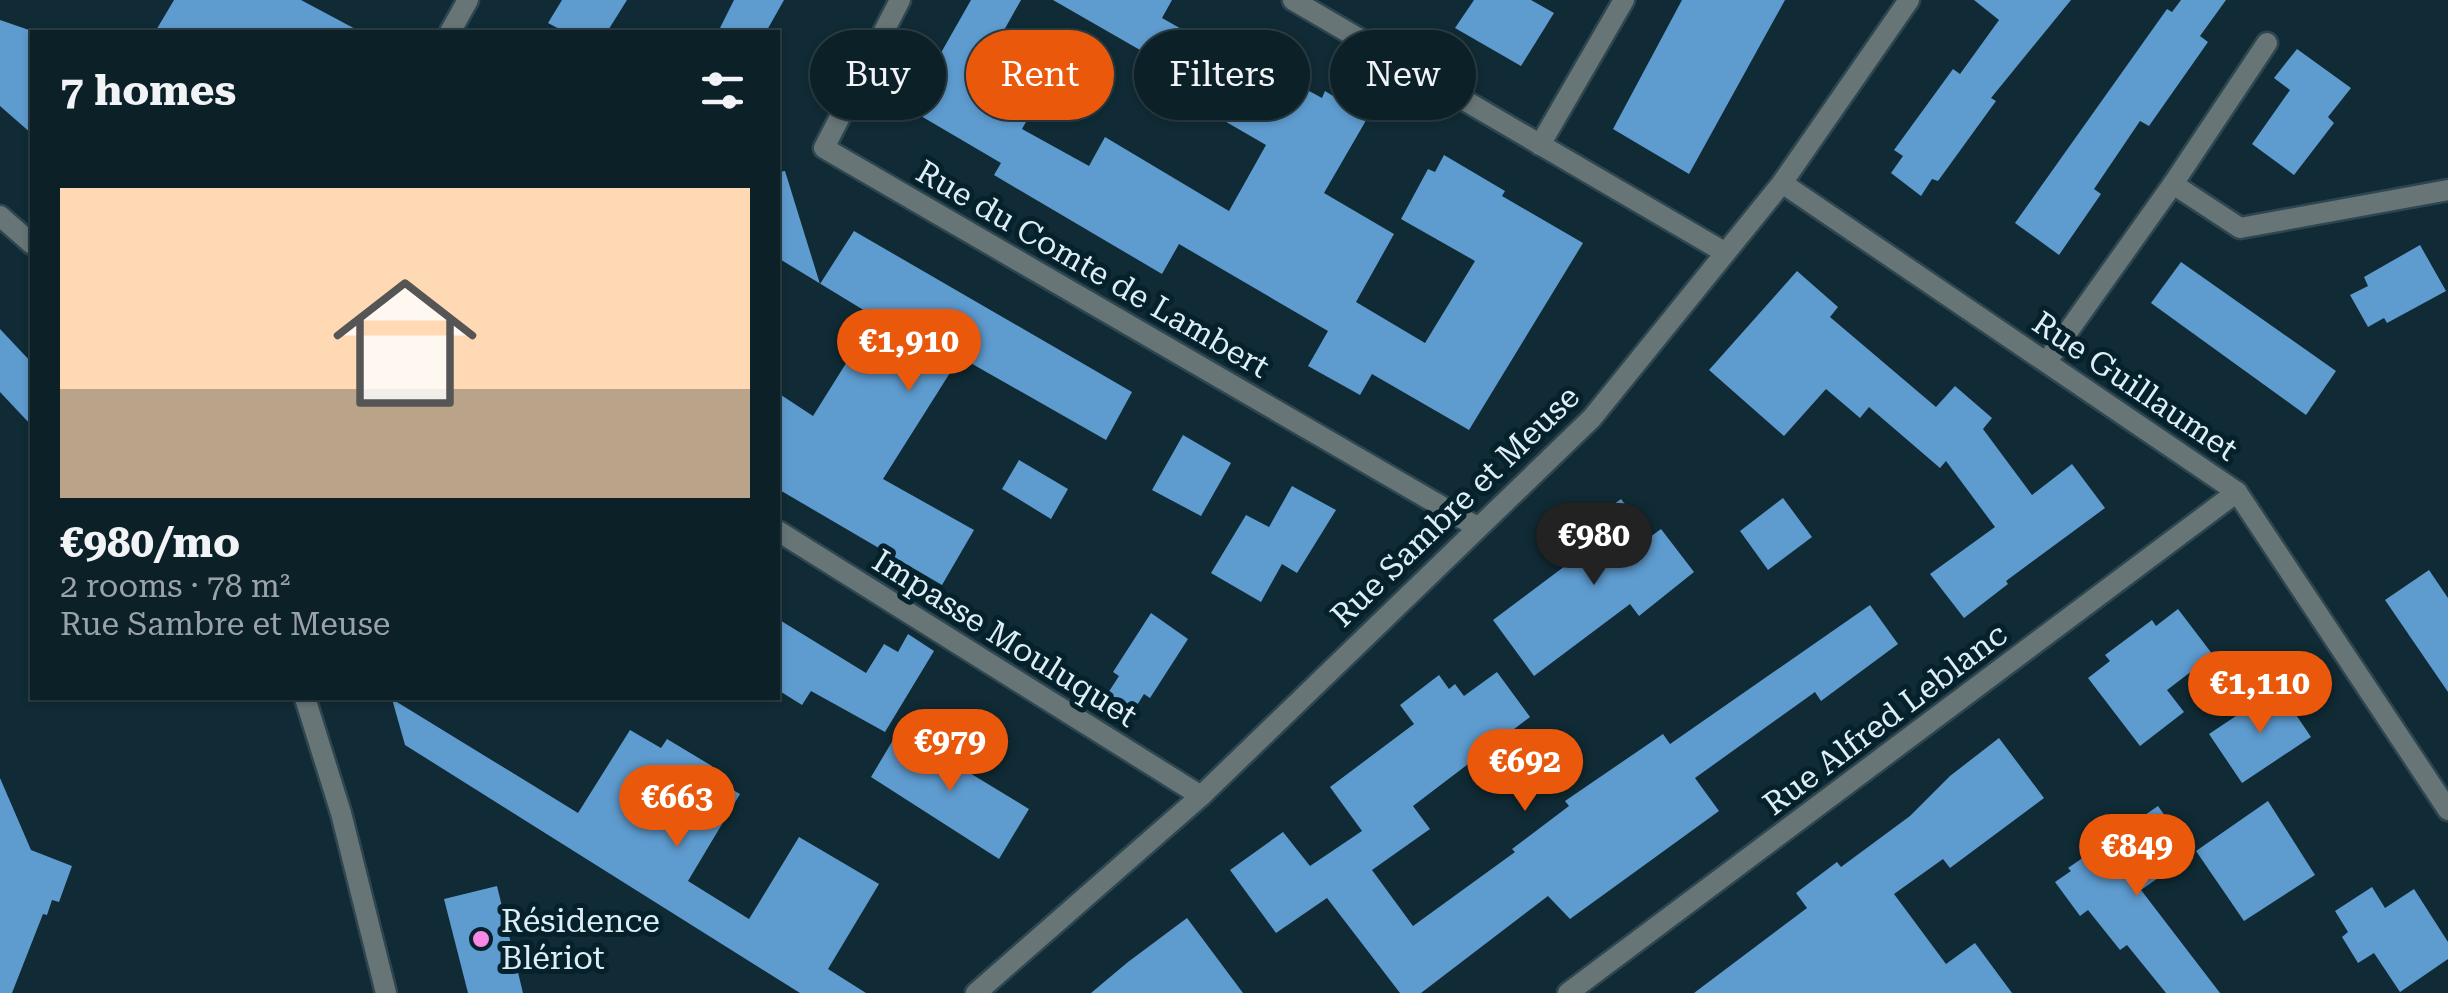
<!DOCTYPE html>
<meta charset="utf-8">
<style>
:root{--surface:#0c2028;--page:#1a2d34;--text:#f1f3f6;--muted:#9aa3a8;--line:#2c3e45;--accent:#ea580c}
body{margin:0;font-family:"Roboto Serif",serif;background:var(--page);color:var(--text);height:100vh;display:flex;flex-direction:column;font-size:38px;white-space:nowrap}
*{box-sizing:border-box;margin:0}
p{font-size:32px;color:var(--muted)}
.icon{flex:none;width:55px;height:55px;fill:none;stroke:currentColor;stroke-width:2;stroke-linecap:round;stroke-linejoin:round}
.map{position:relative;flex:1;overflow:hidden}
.panel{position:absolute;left:30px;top:30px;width:750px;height:670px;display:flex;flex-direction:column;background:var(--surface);border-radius:0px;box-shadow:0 2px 8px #0004,0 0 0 2px var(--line)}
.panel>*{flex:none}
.guide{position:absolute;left:810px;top:30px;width:950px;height:90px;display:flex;gap:20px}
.price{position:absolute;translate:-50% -85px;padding:0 22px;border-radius:35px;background:var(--accent);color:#fff;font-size:32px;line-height:65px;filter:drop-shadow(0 2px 5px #0008)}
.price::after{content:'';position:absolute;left:50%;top:60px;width:30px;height:22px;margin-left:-15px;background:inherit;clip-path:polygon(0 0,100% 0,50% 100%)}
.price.active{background:#222;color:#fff}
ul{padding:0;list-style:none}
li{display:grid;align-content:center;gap:20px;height:530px;padding:0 30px}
li span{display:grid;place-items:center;height:310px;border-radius:0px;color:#555}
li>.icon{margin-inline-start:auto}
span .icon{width:180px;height:180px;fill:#fffc;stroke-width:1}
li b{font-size:42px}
h2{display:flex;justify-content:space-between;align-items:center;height:120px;padding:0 30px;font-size:42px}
.tag{padding:0 35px;border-radius:45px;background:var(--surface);box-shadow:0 2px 8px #0004,0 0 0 2px var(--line);font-size:35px;line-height:90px}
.tag.active{background:var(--accent);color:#fff}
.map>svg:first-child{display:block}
</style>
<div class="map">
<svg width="2448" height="993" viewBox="0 0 2448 993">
<rect width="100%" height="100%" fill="#102b35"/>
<g fill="#5e9bcf">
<polygon points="174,0 301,0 361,32 155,32"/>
<polygon points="562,0 627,0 607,32 565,32 548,23"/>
<polygon points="734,0 784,0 766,32 718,32"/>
<polygon points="971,0 1021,0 998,41 1054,72 1022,129 1089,166 1105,137 1229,211 1266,145 1178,94 1187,77 1053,0 1172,0 1162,18 1296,94 1300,86 1322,98 1325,91 1368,117 1324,193 1394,234 1356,302 1425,343 1475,261 1401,219 1428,169 1435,172 1444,155 1505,191 1502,196 1583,243 1469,430 1372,374 1360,395 1308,366 1328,331 1179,244 1162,274 994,175 1001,163 909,109"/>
<polygon points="1474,0 1531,0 1554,13 1521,66 1455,28"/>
<polygon points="1682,0 1785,0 1689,174 1613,129"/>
<polygon points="1974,0 2071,0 1991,98 1996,101 1938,181 1932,179 1921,196 1891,173 1903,156 1894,150 1953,69 1960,74 1999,20"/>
<polygon points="2181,0 2226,0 2200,36 2208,42 2149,126 2140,121 2094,189 2101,194 2059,255 2015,223 2167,9 2172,12"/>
<polygon points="0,20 32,31 32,134 0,106"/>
<polygon points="2297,49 2351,88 2328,117 2334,123 2294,175 2252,144 2290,90 2274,78"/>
<polygon points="785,171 820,284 854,231 1132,392 1106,440 960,357 883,479 974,530 942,585 778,489 778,393 813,416 875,317 778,258 778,172"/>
<polygon points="2420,245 2446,291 2387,323 2384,318 2368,327 2350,295 2368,286 2364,277"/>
<polygon points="2181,262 2336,371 2306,415 2151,303"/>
<polygon points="1797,271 1838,307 1830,317 1936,407 1955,386 1992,418 1983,429 2032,495 2072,464 2105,508 2006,581 2008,584 1964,618 1930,574 1995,527 1946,461 1940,468 1869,407 1860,418 1826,389 1784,436 1709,370"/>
<polygon points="0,329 32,363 32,426 0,392"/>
<polygon points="1183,435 1231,463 1201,516 1152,490"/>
<polygon points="1019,460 1068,489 1051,519 1002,489"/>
<polygon points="1292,486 1336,510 1297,573 1282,564 1261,602 1211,573 1246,515 1269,527"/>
<polygon points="1783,498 1812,537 1768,570 1740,531"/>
<polygon points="1621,499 1650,537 1661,529 1694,572 1639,616 1630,604 1534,676 1493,620 1589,548 1577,531"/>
<polygon points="2429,570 2448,598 2448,692 2385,600"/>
<polygon points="1870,605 1898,644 1821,701 1815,692 1695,778 1719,811 1570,919 1548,896 1421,993 1400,993 1327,898 1276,933 1230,870 1283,832 1310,866 1362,831 1330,787 1414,724 1400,705 1439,675 1449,689 1455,684 1464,696 1497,672 1530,717 1413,806 1430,829 1372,870 1413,926 1515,852 1512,849 1569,806 1565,801 1663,734 1670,744"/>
<polygon points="2178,609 2213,655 2167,690 2184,712 2140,746 2088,678 2110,661 2105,655 2152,620 2156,626"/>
<polygon points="1151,613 1188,639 1150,698 1144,694 1134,710 1108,693 1119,676 1113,672"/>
<polygon points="778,619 866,673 884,644 898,652 908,634 934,651 885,732 811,691 802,705 778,690"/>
<polygon points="2278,688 2311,737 2242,783 2209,734"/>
<polygon points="392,699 578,813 630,730 661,748 667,739 712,766 707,775 740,794 688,881 749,919 799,837 879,884 828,969 866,993 800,993 405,745"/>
<polygon points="899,730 1029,809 999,859 871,777"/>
<polygon points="1999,738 2044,798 1950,868 1943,859 1894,894 1946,964 1975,943 2012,993 1694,993 1807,908 1796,893 1837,862 1841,867 1910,816 1950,776"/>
<polygon points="0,778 31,850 72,866 59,902 52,900 47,915 43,914 12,993 0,993"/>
<polygon points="2268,801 2315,875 2244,921 2196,851"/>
<polygon points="2158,806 2192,854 2141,890 2220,993 2166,993 2127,945 2120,950 2088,910 2080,916 2055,882 2071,871 2068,868"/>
<polygon points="497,886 523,993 468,993 444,899"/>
<polygon points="2372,887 2385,908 2414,889 2448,942 2448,959 2400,992 2374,953 2358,963 2342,937 2348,932 2335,911"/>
<polygon points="1187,918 1243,993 1091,993 1128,962"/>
</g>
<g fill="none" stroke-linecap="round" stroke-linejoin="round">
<defs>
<g id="minor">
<polyline points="900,0 824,148 1477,527"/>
<polyline points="1293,0 1724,252"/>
<polyline points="450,32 468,0"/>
<polyline points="1540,145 1624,0"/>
<polyline points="1782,183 2237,492 2448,810"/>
<polyline points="2173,184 2267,43"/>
<polyline points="0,216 32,244"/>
<polyline points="2047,361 2173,184 2240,228 2448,190"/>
<polyline points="778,531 1201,796"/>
<polyline points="305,698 341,813 386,993"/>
<polyline points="976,993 1201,796 1592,418 1782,183 1909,0"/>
<polyline points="1568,993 2237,492"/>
</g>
</defs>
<use href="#minor" stroke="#2d4650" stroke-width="25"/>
<use href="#minor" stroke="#677576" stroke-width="20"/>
</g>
<circle fill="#f987e8" stroke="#05212b" stroke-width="4" cx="481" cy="939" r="10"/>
<g text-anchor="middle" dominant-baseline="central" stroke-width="10" stroke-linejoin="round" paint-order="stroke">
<g font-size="32" fill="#deeef5" stroke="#05212b">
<text transform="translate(1093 269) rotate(30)">Rue du Comte de Lambert</text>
<text transform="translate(2135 386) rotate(34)">Rue Guillaumet</text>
<text transform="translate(1455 506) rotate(-44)">Rue Sambre et Meuse</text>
<text transform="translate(1005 638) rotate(32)">Impasse Mouluquet</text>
<text transform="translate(1885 719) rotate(-37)">Rue Alfred Leblanc</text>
</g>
<g font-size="32" fill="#deeef5" stroke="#05212b" text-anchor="start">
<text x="501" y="921">Résidence<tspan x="501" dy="37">Blériot</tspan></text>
</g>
</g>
</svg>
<b class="price" style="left:909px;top:394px">€1,910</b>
<b class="price active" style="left:1594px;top:588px">€980</b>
<b class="price" style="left:2260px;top:736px">€1,110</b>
<b class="price" style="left:950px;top:794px">€979</b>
<b class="price" style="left:1525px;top:814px">€692</b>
<b class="price" style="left:677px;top:850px">€663</b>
<b class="price" style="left:2137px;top:899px">€849</b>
<div class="guide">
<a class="tag">Buy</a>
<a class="tag active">Rent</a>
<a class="tag">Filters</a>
<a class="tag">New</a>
</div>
<section class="panel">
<h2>7 homes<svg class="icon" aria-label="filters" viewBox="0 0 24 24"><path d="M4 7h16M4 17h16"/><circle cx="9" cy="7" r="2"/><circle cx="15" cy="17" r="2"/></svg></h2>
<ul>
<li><span style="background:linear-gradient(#ffd9b3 65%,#b9a48a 0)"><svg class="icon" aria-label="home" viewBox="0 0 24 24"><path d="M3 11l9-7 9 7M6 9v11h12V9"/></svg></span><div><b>€980/mo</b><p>2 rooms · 78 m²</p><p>Rue Sambre et Meuse</p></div></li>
</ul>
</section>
</div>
